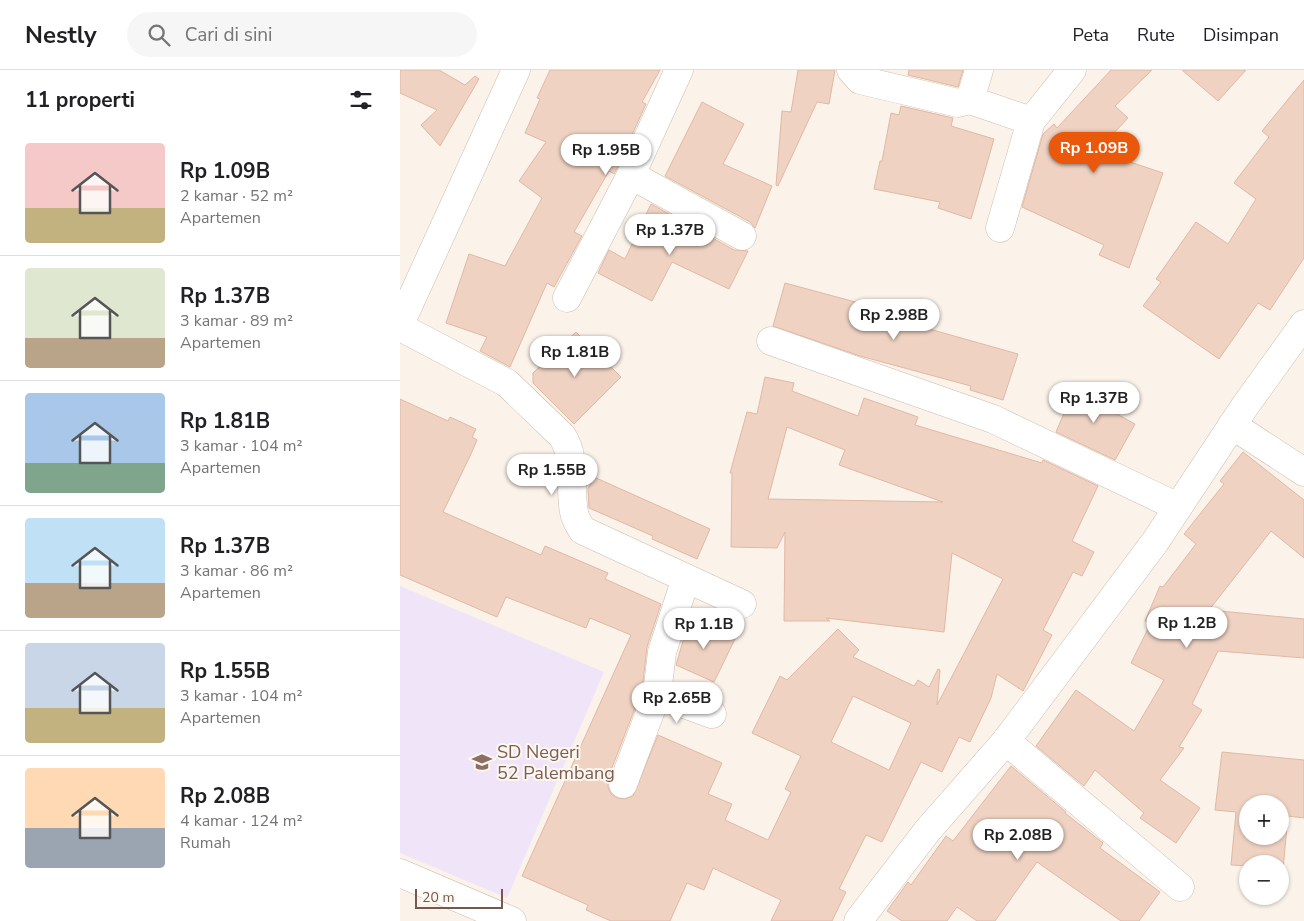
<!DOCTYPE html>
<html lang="id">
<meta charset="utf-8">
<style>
:root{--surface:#fff;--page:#f6f6f6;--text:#202124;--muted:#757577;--line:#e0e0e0;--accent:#ea580c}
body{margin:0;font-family:"Nunito Sans",sans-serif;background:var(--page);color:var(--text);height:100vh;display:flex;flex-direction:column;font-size:19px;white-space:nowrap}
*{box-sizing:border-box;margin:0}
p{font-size:16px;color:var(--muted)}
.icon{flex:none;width:28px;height:28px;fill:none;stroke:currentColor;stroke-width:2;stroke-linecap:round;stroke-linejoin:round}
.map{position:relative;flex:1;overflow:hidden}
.panel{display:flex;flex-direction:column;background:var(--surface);width:400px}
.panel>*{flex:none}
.tools{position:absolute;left:839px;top:725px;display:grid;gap:10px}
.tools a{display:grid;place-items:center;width:50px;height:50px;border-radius:50%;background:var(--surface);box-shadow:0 1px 4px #0004;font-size:25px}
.scale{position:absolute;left:15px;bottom:12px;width:88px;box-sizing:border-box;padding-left:5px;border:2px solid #745a4e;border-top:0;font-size:14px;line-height:18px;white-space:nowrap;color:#745a4e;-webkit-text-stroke:4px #fef7ef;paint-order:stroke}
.price{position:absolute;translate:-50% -42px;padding:0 11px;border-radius:18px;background:#fff;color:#222;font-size:16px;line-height:32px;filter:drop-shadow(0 1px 2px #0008)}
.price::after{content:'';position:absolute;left:50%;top:30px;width:15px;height:11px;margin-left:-8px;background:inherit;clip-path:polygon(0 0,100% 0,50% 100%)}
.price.current{background:var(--accent);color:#fff}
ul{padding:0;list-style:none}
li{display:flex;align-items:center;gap:15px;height:125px;padding:0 25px}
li+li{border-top:1px solid var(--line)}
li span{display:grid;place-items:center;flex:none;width:140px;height:100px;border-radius:5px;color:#555}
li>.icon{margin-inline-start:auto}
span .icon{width:60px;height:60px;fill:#fffc;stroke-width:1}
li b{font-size:21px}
h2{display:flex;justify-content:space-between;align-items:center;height:60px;padding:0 25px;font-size:21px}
header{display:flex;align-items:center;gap:30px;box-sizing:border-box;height:70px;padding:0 25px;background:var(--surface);border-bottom:1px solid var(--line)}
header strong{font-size:24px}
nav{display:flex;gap:28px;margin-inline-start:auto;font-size:18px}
.search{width:350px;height:45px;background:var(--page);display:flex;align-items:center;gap:12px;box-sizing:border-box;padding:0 18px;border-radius:28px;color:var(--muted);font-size:19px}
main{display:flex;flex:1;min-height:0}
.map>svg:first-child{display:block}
</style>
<header>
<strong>Nestly</strong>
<div class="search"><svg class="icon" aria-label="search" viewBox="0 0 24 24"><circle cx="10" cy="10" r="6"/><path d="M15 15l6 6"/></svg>Cari di sini</div>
<nav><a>Peta</a><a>Rute</a><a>Disimpan</a></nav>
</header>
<main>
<section class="panel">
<h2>11 properti<svg class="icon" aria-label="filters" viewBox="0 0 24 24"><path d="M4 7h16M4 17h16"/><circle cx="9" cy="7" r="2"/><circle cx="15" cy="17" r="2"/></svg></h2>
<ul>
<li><span style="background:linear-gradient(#f6c9c9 65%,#c2b280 0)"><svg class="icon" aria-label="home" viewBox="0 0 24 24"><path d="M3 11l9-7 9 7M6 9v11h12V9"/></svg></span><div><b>Rp 1.09B</b><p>2 kamar · 52 m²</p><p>Apartemen</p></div></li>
<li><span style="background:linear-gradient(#dfe7d0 70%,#b9a48a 0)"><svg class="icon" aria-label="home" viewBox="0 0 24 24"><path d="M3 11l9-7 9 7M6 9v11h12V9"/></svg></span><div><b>Rp 1.37B</b><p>3 kamar · 89 m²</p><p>Apartemen</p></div></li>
<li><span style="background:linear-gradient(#a9c7e8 70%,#7fa58c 0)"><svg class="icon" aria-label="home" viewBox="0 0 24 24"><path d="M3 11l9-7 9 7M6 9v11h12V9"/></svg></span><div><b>Rp 1.81B</b><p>3 kamar · 104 m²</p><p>Apartemen</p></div></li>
<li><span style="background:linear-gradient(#bfe0f5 65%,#b9a48a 0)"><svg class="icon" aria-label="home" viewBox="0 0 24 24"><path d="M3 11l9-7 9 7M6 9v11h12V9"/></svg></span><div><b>Rp 1.37B</b><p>3 kamar · 86 m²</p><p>Apartemen</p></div></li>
<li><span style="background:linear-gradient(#c9d6e8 65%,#c2b280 0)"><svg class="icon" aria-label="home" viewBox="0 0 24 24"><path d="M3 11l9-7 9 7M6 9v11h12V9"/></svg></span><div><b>Rp 1.55B</b><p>3 kamar · 104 m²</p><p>Apartemen</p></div></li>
<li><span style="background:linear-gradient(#ffd9b3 60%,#9aa5b1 0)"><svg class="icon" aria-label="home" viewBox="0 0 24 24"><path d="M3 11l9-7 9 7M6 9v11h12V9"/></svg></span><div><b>Rp 2.08B</b><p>4 kamar · 124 m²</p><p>Rumah</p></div></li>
</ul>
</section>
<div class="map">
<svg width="904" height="851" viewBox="0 0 904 851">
<rect width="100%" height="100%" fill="#fbf3e9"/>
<polygon fill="#f0e5f8" points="0,516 204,602 107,828 0,783"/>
<g fill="#efd2c2" stroke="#e1b8a3" fill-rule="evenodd">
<polygon points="0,0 39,0 65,15 75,6 79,9 40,76 21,55 37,40 0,23"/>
<polygon points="150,0 260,0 242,32 246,34 217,98 214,104 209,101 174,162 182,166 154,217 147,213 110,297 80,281 87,267 46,253 69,184 105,196 142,128 119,111 146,72 125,63 140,29 137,28"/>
<polygon points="398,0 435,0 429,34 417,32 378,116 376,115 382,41 391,42"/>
<polygon points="509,0 563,0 558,17 508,5"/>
<polygon points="711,0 752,0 715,36 728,48 697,81 763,103 729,198 699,185 704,175 622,137 643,64 654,54 657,58"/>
<polygon points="782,0 846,0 818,31"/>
<polygon points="904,10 904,188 870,240 858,233 819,289 743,236 761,212 756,209 796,152 828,174 856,129 834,113 869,67 862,61"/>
<polygon points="302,32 344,54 323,94 372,116 355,158 350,152 265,106"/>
<polygon points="501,36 553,48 551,56 594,69 571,149 538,138 540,132 474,119 480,91 482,91 491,43 499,45"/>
<polygon points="251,134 334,180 348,181 329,219 272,192 252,231 198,203 209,180 225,189"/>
<polygon points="385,213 470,236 469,242 618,284 603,330 570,320 571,316 460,286 373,256"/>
<polygon points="176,262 221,307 174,354 133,313 133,303"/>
<path d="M365 307 394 313 392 321 458 346 464 328 518 347 515 355 642 393 643 390 698 416 672 471 694 482 682 506 673 502 643 560 652 565 623 621 597 604 591 628 570 672 559 667 542 702 521 692 482 772 466 765 439 819 446 822 432 851H371L381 830 313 798 304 820 287 813 270 851H211L186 840 188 835 122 806 231 565 190 548 186 558 106 527 97 547 0 505V329L48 351 50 347 76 359 72 367 77 370 71 384 43 442 141 485 145 476 208 503 205 509 261 534 247 577 242 620 208 708V717L211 724 217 728 225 729 233 726 258 665 322 693 308 724 332 734 325 750 368 770 391 722 385 719 401 686 352 663 380 606 387 610 438 559 459 580 453 587 514 616 518 610 529 617 538 599 540 600 537 635 603 509 552 483 544 562 426 548 430 551H384L385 462 377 478 331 477 332 403H330L347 342 357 344ZM387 357 445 380 439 395 543 432 368 429ZM453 626 511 653 489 700 431 672Z"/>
<polygon points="676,315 709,329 706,338 735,354 715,390 656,362"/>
<polygon points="843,382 904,430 904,488 871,461 809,540 904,549 904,588 818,581 792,634 802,640 779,677 784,678 760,710 800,738 776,773 740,748 744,743 695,700 684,716 636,676 676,620 734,661 764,610 731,593 751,553 745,551 760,516 763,517 796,474 784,464 824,414 820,411"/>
<polygon points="194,407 310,459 297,489 252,469 253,466 189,438 188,419"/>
<polygon points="290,547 335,569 314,612 276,595"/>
<path d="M822 682 904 690V748L888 746 883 799H880V794H848V796L831 795 836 742 815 740ZM848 734H880V766H848Z"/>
<polygon points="611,696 666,742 665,743 703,773 700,778 760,822 739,851 721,851 637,792 595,851 577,851 557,837 547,851 502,851 487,841 508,812 511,815 546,766 553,771"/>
</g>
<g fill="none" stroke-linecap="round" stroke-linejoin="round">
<defs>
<g id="minor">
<polyline points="451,0 460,10 558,33 570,30 579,0"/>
<polyline points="570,30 631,51"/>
<polyline points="231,105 342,166"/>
<polyline points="600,158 631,51 672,0"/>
<polyline points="167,228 231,105 279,0"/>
<polyline points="0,254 116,0"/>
<path d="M0 257 107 313 162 366C177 388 169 417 174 442 175 449 179 454 182 460L342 534"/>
<polyline points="371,271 593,349 778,437"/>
<polyline points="832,355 904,402"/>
<polyline points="257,624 312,644"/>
<polyline points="606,671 780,817"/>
<polyline points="223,714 257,624 262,582 286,508"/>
<polyline points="0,803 112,851"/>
<polyline points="458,851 528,760 606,671 755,472 845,336 904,254"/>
</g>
</defs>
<use href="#minor" stroke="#cdbbaf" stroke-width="29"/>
<use href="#minor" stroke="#fff" stroke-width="28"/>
</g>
<defs>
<symbol id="school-bare" viewBox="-9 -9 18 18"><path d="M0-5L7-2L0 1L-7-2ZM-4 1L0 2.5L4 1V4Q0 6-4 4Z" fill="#8d6e63" stroke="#fef7ef" stroke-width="2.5" paint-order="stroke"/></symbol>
</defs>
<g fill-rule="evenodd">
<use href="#school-bare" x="68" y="678" width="28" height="28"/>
</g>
<g text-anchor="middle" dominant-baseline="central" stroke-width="4" stroke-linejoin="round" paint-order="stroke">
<g font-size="18" fill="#785e54" stroke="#fef7ef" text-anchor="start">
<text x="97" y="682">SD Negeri<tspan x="97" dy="21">52 Palembang</tspan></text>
</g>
</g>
</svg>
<div class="tools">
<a>+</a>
<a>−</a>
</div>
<div class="scale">20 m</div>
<b class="price current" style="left:694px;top:104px">Rp 1.09B</b>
<b class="price" style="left:206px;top:106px">Rp 1.95B</b>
<b class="price" style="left:270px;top:186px">Rp 1.37B</b>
<b class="price" style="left:494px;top:271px">Rp 2.98B</b>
<b class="price" style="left:175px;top:308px">Rp 1.81B</b>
<b class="price" style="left:694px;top:354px">Rp 1.37B</b>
<b class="price" style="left:152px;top:426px">Rp 1.55B</b>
<b class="price" style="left:787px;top:579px">Rp 1.2B</b>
<b class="price" style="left:304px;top:580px">Rp 1.1B</b>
<b class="price" style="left:277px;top:654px">Rp 2.65B</b>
<b class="price" style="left:618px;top:791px">Rp 2.08B</b>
</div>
</main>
